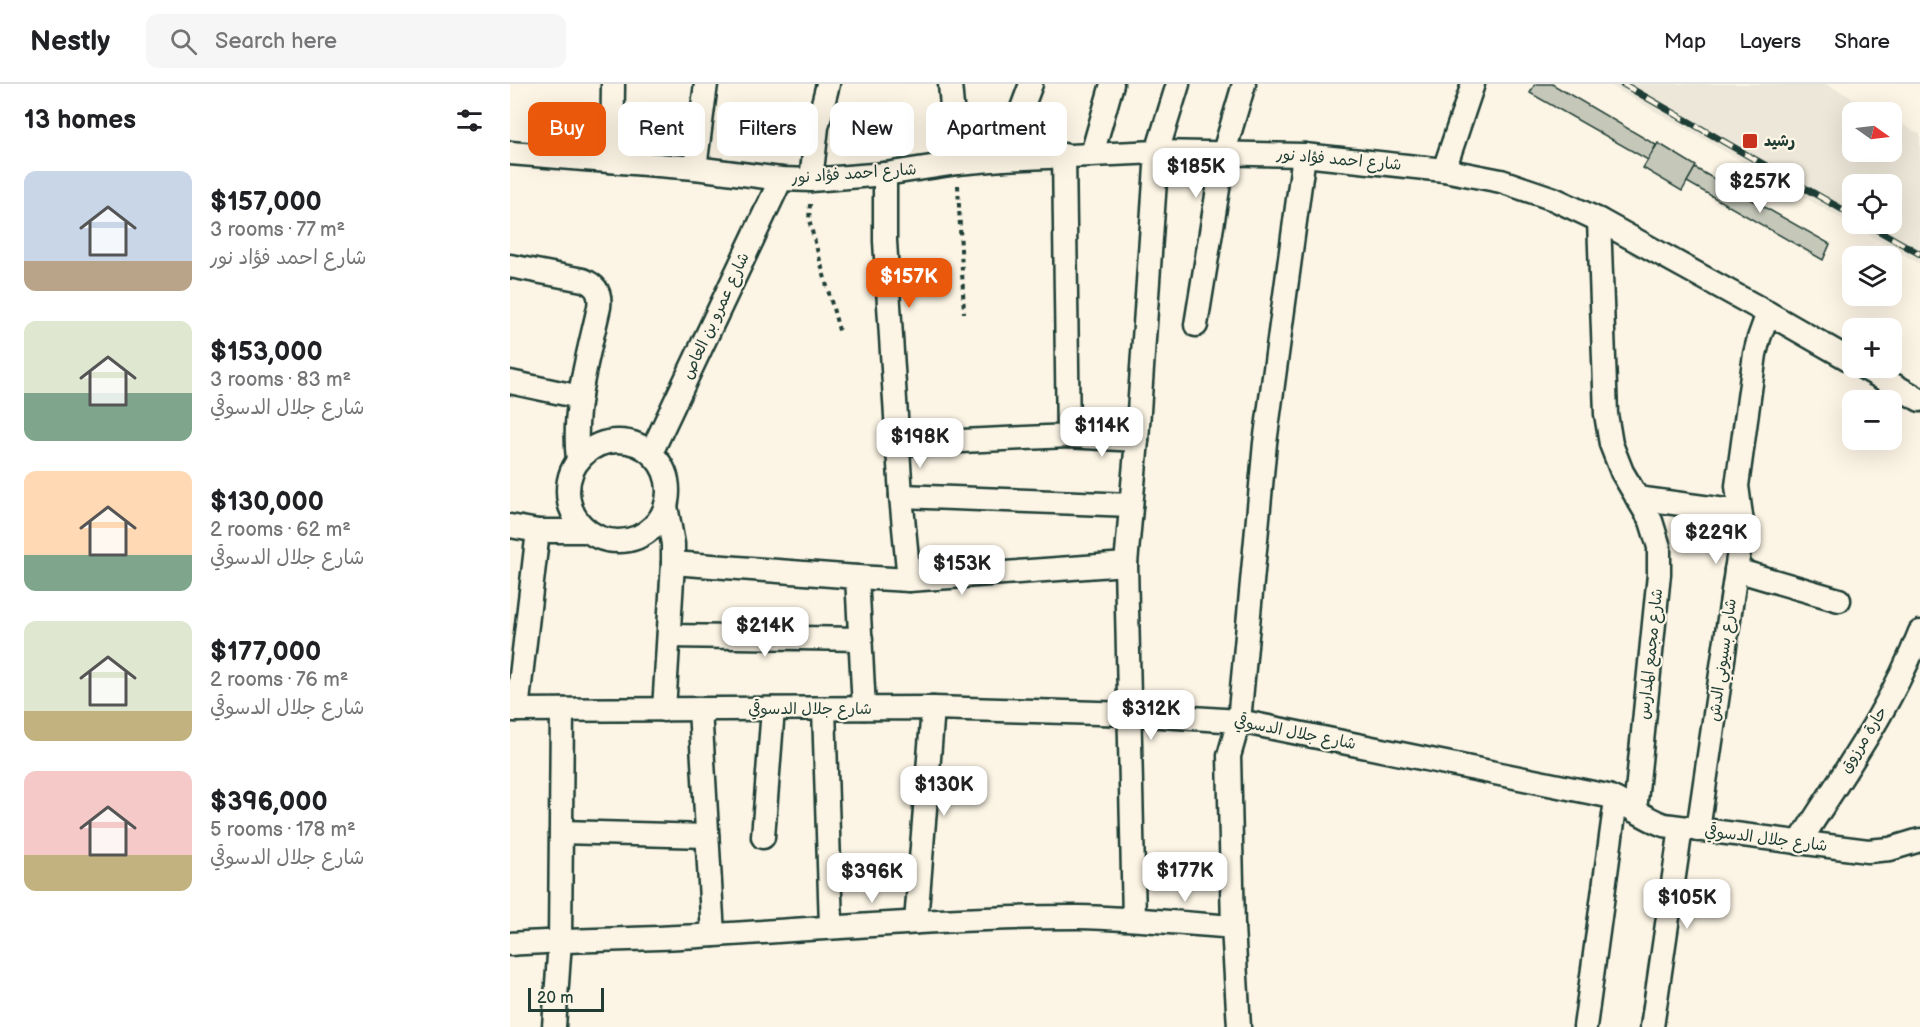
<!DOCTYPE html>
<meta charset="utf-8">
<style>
:root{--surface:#fff;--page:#f6f6f6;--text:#202124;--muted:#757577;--line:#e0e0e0;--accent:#ea580c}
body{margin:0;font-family:"Balsamiq Sans","Playpen Sans Arabic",sans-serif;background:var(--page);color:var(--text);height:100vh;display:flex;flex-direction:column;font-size:22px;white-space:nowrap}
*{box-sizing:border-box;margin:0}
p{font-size:20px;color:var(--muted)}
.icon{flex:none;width:33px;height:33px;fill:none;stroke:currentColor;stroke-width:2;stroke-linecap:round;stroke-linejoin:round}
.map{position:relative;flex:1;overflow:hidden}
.sheet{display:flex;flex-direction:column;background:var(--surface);width:510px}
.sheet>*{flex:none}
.guide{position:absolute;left:18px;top:18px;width:570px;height:54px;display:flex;gap:12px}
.needle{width:39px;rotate:104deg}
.buttons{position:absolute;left:1332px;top:18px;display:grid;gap:12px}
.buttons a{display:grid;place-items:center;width:60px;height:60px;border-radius:12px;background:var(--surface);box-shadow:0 6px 24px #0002;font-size:30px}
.scale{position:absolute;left:18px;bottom:15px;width:76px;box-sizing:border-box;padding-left:6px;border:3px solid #1f3d34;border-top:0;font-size:16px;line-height:21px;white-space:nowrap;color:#1f3d34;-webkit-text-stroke:4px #fcf5e5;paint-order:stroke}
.price{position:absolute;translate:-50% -51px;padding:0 14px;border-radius:12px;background:#fff;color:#222;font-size:20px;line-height:39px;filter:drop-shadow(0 2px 3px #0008)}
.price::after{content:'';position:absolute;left:50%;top:36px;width:18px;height:14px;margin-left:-9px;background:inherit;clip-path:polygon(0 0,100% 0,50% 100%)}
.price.selected{background:var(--accent);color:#fff}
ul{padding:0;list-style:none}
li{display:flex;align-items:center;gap:18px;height:150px;padding:0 24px}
li span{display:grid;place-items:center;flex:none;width:168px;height:120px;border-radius:12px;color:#555}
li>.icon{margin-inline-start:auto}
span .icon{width:72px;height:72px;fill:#fffc;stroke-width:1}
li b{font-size:26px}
h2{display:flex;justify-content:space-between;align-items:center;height:72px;padding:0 24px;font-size:26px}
.chip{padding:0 21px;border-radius:12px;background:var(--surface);box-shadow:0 6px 24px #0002;font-size:21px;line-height:54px}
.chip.selected{background:var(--accent);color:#fff}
header{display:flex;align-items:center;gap:36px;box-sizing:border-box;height:84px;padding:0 30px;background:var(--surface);border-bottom:2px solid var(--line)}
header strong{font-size:28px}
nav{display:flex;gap:33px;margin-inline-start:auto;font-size:21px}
.search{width:420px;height:54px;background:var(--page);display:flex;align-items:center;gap:15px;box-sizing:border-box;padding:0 21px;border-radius:12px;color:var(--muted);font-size:22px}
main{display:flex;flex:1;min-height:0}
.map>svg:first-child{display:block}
</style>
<header>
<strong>Nestly</strong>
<div class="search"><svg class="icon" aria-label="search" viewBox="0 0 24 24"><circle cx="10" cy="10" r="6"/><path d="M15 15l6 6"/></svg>Search here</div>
<nav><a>Map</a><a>Layers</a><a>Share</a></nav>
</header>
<main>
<section class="sheet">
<h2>13 homes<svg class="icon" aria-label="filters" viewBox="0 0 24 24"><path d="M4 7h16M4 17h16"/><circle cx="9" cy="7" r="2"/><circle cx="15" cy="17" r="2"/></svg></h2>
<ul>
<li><span style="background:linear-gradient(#c9d6e8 75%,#b9a48a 0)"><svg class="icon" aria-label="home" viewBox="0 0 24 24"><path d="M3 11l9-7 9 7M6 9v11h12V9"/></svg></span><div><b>$157,000</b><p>3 rooms · 77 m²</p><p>شارع احمد فؤاد نور</p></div></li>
<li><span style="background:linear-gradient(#dfe7d0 60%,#7fa58c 0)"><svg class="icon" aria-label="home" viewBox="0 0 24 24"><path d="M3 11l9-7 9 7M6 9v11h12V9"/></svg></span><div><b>$153,000</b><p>3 rooms · 83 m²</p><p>شارع جلال الدسوقي</p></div></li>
<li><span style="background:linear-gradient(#ffd9b3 70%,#7fa58c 0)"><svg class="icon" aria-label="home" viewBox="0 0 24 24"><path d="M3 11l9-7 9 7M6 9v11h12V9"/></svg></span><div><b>$130,000</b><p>2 rooms · 62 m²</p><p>شارع جلال الدسوقي</p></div></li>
<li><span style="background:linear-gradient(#dfe7d0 75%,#c2b280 0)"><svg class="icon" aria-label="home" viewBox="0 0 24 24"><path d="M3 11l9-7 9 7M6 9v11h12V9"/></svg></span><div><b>$177,000</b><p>2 rooms · 76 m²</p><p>شارع جلال الدسوقي</p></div></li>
<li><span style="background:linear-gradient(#f6c9c9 70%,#c2b280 0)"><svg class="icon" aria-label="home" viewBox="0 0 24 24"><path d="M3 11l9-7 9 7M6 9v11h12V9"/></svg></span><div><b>$396,000</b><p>5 rooms · 178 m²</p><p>شارع جلال الدسوقي</p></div></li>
</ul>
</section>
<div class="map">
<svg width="1410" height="943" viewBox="0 0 1410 943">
<rect width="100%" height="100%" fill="#fcf5e5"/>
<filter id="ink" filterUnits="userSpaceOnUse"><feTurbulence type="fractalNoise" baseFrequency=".0167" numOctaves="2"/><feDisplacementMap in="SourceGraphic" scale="12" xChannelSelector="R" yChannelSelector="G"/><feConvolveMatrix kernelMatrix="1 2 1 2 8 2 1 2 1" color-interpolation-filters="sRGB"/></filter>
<g filter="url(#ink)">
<path fill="#ece7d8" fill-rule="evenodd" d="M1098 0H1316L1369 28H1342V68H1382V35L1410 50V180ZM1342 100H1382V140H1342Z"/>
<g fill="#c5c7b9" stroke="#1f3d34" stroke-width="1.5">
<polygon points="1025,0 1042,0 1146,61 1138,76 1020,9"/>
<polygon points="1148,59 1186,82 1172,107 1133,84"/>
<polygon points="1185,84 1320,160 1313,176 1177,98"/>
</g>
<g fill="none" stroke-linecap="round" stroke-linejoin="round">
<defs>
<g id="minor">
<polyline points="440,0 447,79"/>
<polyline points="0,69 185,84 271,95 301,96 375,90 447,79 493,75 647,68 794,71 934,86 991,97 1044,115 1089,136 1258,229 1342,277"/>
<polyline points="582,70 602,0"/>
<polyline points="493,75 521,0"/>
<polyline points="102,77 103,0"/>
<polyline points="185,84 196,0"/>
<polyline points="934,86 963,0"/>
<polyline points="375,90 375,157 391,412 399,496 616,480"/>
<polyline points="301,96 307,43 318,0"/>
<polyline points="1089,136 1096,330 1101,360 1112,388 1141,437 1149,463 1149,490 1125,727"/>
<path d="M0 182 73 196C86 201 91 209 89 223 78 273 62 324 68 376"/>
<polyline points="686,241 714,68 734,0"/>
<polyline points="1354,284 1410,316"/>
<polyline points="0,298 70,313"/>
<polyline points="558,352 627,356"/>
<circle cx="108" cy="407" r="50"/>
<polyline points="388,360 558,352 554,71"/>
<polyline points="141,369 271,95"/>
<polyline points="391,412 621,421"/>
<polyline points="1127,414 1230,428"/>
<polyline points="0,442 28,447 76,447"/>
<polyline points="163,479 347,493 354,624"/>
<polyline points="1226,486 1329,516"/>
<polyline points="347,493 399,496"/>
<polyline points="159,552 351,555"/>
<polyline points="190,625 203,851"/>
<polyline points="314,625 321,842"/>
<path d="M0 626 423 624 620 630 729 637 1098 712C1117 720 1134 734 1154 741L1358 767 1380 765 1410 756"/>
<polyline points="7,626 28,447"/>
<polyline points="154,626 163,479 163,460 156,422"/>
<polyline points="1188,746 1231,453 1232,439 1227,402 1245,270 1249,254 1258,229"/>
<polyline points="51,748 197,752"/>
<polyline points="253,753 263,625"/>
<path d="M1289 759C1332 691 1381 624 1410 548"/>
<polyline points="624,835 616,480 627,356 647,68 668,0"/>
<polyline points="406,838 423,624"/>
<path d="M0 860C68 855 136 856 205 851 326 844 447 833 568 833 620 834 671 839 723 843"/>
<polyline points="44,943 50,857 52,626"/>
<polyline points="729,943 723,843 719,672 729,637 755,359 794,71"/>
<polyline points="1075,943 1106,716"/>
<polyline points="1142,943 1171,744"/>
</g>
</defs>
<use href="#minor" stroke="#1f3d34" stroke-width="27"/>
<g stroke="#1f3d34" stroke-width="4" stroke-dasharray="4.5 4.5" stroke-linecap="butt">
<polyline points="448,101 454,229"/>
<polyline points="300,120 299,136 330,250"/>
</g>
<use href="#minor" stroke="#fcf5e5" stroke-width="22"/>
<defs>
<g id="rail">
<polyline points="1113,0 1342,131"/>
<polyline points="1357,140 1410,170"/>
</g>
</defs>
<use href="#rail" stroke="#1f3d34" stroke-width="7"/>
<use href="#rail" stroke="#fcf5e5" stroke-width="4.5" stroke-dasharray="14" stroke-linecap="butt"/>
</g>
</g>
<rect fill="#c8321e" stroke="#fcf5e5" stroke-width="2" x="1232" y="49" width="16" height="16" rx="3"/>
<g text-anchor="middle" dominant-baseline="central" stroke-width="4.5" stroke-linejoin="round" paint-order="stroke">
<g font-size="16" font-weight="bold" fill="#1f3d34" stroke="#fcf5e5" text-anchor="start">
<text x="1254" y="57">رشيد</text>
</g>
<g font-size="16" fill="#1f3d34" stroke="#fcf5e5">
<text transform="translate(829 76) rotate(5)">شارع احمد فؤاد نور</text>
<text transform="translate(344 90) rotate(-4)">شارع احمد فؤاد نور</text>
<text transform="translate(206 232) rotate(-65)">شارع عمرو بن العاص</text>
<text transform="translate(1141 570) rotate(-84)">شارع مجمع المدارس</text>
<text transform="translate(1213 576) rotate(-82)">شارع بسيوني الدش</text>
<text x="300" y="625">شارع جلال الدسوقي</text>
<text transform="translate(785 649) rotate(11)">شارع جلال الدسوقي</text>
<text transform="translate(1354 656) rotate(-58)">حارة مرزوق</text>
<text transform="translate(1256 755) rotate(7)">شارع جلال الدسوقي</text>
</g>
</g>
</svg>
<div class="buttons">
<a><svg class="needle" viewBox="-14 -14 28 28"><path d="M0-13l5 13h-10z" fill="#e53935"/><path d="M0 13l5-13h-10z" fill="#757577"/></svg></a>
<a><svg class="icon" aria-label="locate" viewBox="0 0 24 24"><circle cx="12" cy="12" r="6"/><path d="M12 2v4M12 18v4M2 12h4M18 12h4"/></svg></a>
<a><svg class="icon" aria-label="layers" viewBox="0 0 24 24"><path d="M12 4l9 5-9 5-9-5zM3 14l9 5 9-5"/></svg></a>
<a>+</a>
<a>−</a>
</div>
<div class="scale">20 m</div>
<b class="price" style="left:686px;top:115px">$185K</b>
<b class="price" style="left:1250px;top:130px">$257K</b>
<b class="price selected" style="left:399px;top:225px">$157K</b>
<b class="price" style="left:592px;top:374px">$114K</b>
<b class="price" style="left:410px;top:385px">$198K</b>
<b class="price" style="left:1206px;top:481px">$229K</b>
<b class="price" style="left:452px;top:512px">$153K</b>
<b class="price" style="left:255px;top:574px">$214K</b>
<b class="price" style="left:641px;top:657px">$312K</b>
<b class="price" style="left:434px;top:733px">$130K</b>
<b class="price" style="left:675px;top:819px">$177K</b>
<b class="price" style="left:362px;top:820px">$396K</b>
<b class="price" style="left:1177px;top:846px">$105K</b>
<div class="guide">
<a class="chip selected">Buy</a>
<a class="chip">Rent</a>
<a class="chip">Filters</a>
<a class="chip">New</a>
<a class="chip">Apartment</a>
</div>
</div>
</main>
